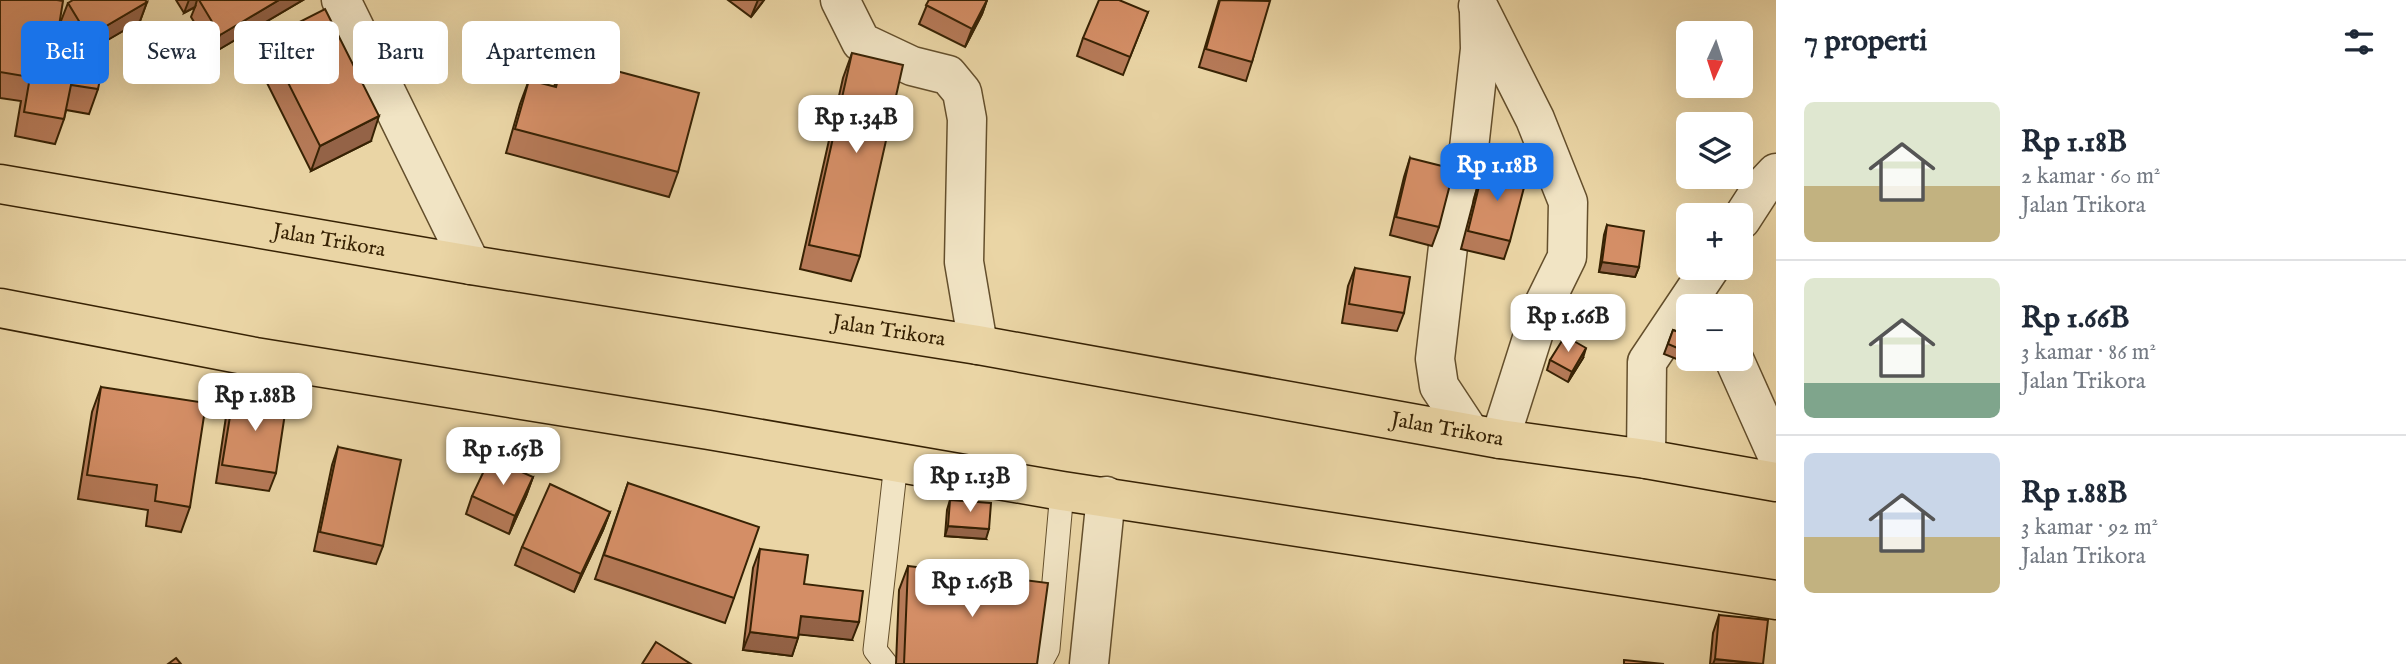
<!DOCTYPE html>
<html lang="id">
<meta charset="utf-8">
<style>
:root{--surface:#fff;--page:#f2f2f3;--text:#1f2937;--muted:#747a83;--line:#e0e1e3;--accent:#1a73e8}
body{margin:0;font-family:"IM FELL English",serif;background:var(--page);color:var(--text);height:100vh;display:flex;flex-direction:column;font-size:26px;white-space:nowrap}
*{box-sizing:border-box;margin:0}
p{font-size:23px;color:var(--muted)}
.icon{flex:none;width:38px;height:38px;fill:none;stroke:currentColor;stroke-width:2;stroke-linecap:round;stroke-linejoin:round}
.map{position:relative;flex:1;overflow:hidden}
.sheet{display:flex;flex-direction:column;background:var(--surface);width:630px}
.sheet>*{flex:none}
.top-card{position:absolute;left:21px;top:21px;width:665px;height:63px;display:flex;gap:14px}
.needle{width:46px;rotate:183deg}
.fabs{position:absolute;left:1676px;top:21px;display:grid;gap:14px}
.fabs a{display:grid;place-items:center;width:77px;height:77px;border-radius:10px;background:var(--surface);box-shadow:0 7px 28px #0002;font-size:35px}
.price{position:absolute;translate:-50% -60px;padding:0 16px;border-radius:14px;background:#fff;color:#222;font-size:23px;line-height:46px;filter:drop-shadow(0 2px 4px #0008)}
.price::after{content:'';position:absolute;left:50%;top:42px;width:21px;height:16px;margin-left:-10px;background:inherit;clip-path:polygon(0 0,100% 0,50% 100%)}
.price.selected{background:var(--accent);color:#fff}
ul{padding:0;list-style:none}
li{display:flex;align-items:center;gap:21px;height:175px;padding:0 28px}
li+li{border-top:2px solid var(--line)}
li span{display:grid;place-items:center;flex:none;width:196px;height:140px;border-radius:10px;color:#555}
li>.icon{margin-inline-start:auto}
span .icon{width:84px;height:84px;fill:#fffc;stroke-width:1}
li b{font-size:30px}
h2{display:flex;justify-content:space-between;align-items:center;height:84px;padding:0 28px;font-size:30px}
.tag{padding:0 24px;border-radius:10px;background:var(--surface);box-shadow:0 7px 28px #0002;font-size:24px;line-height:63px}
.tag.selected{background:var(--accent);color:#fff}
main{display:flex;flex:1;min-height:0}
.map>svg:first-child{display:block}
</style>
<main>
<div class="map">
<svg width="1776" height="664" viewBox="0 0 1776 664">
<rect width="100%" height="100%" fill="#ead5a5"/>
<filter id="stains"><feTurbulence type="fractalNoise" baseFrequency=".00286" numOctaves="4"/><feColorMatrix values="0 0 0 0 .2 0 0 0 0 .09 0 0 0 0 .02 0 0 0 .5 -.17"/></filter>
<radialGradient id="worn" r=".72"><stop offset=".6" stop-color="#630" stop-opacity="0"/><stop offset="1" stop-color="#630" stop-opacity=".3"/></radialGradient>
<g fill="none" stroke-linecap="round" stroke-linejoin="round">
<defs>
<g id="service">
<polyline points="886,664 875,650 896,463"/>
<polyline points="1040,664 1048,649 1062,491"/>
</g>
<g id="minor">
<polyline points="341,0 471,265"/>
<polyline points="840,0 861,42 912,66 948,75 962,92 967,119 964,262 978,345"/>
<polyline points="1478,6 1535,119 1568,202 1567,257 1541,310 1500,439"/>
<polyline points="1741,220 1761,189 1776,173"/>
<polyline points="1734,359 1776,453"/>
<polyline points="1470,433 1439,386 1435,359 1454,195 1469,148 1480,49 1479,13"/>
<polyline points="1646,459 1647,362 1710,268"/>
<polyline points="1089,664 1106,496"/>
</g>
<g id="primary">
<path id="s1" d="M0 184 471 265 978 345 1500 439 1646 459 1776 482"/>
<polyline points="0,308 255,357 709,430 1062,491 1776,600"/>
</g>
</defs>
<use href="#service" stroke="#644f2c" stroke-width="25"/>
<use href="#minor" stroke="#644f2c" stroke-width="41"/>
<use href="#primary" stroke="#372204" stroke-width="41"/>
<use href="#service" stroke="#f1e4c4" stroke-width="23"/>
<use href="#minor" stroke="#f1e4c4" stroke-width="38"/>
<use href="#primary" stroke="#ead5a5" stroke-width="38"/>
</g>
<g fill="#b67a58" stroke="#372204" stroke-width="2">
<polygon points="0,0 59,26 65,27 61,21 68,3 147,2 140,21 88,51 98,89 89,114 66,110 64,119 55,144 15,136 21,101 0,98"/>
<polygon points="176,0 303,0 213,53 217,58 213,68 191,81 176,58 180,48 202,35 191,17 195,7 184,13"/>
<polygon points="728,0 764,0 751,17"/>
<polygon points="929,0 987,0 982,14 965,47 919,24"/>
<polygon points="1219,0 1268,0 1252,62 1246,81 1199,67"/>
<polygon points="1148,12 1123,75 1077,56 1083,38"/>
<polygon points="266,39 371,141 311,171 257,63"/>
<polygon points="852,53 860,256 851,281 800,269 843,78"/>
<polygon points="564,57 678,172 669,197 506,153 520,104 529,80 554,87"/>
<polygon points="1410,158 1439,227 1432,246 1390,235 1404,177"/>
<polygon points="1484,166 1510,241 1504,259 1461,249 1478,184"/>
<polygon points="1607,225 1639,267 1635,277 1599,272 1604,235"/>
<polygon points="1355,268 1404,313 1397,331 1342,323 1348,286"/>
<polygon points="1673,330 1689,336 1689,359 1703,359 1699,368 1664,354"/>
<polygon points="1583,358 1568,382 1547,370 1550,360"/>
<polygon points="101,387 190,507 181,532 146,526 148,510 78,499 92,412"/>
<polygon points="234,392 276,473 269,491 216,483 227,410"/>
<polygon points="338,447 383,546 376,564 314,551 332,465"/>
<polygon points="533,477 526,496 509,534 466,514 472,496"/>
<polygon points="628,483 734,598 725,623 595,579"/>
<polygon points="950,500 986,539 945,536 947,510"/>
<polygon points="610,512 603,530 574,592 515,565 522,547"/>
<polygon points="760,549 804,584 852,640 799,634 792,656 743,650 753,568"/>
<polygon points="908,566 1037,664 896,664 899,590"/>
<polygon points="1719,615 1763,664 1710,664 1713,633"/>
</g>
<g fill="#946347" stroke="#372204" stroke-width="2">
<polygon points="189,0 197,0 195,7 184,13"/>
<polygon points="279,0 303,0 213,53 220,35"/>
<polygon points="758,0 764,0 751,17"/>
<polygon points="987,0 982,14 965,47 972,29"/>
<polygon points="147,2 140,21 82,55 89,36"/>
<polygon points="217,58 213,68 191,81 194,71"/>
<polygon points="379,116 371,141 311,171 320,146"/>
<polygon points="1602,262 1639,267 1635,277 1599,272"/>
<polygon points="1586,348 1583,358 1568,382 1572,372"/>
<polygon points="533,477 526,496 509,534 515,516"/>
<polygon points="610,512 603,530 574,592 581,574"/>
<polygon points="948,526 989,529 986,539 945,536"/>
<polygon points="801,616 859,622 852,640 794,634"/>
<polygon points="750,632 798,638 792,656 743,650"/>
<polygon points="1715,659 1762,664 1713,664"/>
</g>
<g fill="#d48e66" stroke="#372204" stroke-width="2">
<polygon points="0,0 57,0 63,1 59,26 88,32 84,51 105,55 98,89 71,85 64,119 24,112 30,77 0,72"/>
<polygon points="73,0 145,0 147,2 89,36 88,35 88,32 85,31 68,3"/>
<polygon points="199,0 279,0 220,35"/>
<polygon points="929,0 987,0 972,29 926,5"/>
<polygon points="1099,0 1119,0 1148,12 1130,57 1083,38"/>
<polygon points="1220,0 1270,1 1252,62 1206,49"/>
<polygon points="325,9 379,116 320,146 266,39"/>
<polygon points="202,35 217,58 194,71 180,48"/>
<polygon points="852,53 903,65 860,256 809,245"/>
<polygon points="564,57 699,93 678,172 515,129 529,80 556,87"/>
<polygon points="1410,158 1454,169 1439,227 1396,217"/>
<polygon points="1484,166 1527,176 1510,241 1468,231"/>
<polygon points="1607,225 1644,231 1639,267 1602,262"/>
<polygon points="1355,268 1410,277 1404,313 1349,304"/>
<polygon points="1673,330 1689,336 1689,353 1668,344"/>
<polygon points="1565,336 1586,348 1572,372 1550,360"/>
<polygon points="101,387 206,403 190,507 155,501 157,485 87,475"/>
<polygon points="234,392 287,400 276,473 222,465"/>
<polygon points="338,447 401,460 383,546 320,532"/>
<polygon points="490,458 533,477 515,516 472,496"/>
<polygon points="628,483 759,527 734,598 604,555"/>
<polygon points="550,484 610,512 581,574 522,547"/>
<polygon points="950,500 991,503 989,529 948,526"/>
<polygon points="760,549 808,555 804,584 863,591 859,622 801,616 798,638 750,632"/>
<polygon points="908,566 1048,583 1037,664 904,664"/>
<polygon points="1719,615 1768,620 1763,664 1715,659"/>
<polygon points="656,642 691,664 642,664"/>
<polygon points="176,658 181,664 168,664"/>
<polygon points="1624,660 1664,664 1624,664"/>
</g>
<g text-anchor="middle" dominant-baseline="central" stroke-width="6" stroke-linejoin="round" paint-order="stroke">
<g font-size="21" fill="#372204" stroke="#f1e4c4">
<text stroke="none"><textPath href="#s1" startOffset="334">Jalan Trikora</textPath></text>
<text stroke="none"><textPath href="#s1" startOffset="901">Jalan Trikora</textPath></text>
<text stroke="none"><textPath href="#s1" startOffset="1468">Jalan Trikora</textPath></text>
</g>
</g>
<rect width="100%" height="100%" filter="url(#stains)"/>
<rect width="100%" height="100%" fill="url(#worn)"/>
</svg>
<div class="fabs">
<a><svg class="needle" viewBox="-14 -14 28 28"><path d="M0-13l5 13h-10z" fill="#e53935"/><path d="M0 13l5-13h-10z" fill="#747a83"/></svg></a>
<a><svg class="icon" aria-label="layers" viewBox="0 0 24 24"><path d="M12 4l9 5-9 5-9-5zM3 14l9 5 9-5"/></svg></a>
<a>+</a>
<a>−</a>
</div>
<b class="price" style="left:856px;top:155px">Rp 1.34B</b>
<b class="price selected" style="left:1497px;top:203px">Rp 1.18B</b>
<b class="price" style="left:1568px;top:354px">Rp 1.66B</b>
<b class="price" style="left:255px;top:433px">Rp 1.88B</b>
<b class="price" style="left:503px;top:487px">Rp 1.65B</b>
<b class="price" style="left:970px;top:514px">Rp 1.13B</b>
<b class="price" style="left:972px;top:619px">Rp 1.65B</b>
<div class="top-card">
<a class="tag selected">Beli</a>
<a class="tag">Sewa</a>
<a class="tag">Filter</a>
<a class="tag">Baru</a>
<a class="tag">Apartemen</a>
</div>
</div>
<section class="sheet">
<h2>7 properti<svg class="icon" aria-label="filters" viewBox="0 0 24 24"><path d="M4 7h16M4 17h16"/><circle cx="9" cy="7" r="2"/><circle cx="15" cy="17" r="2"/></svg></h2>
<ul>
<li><span style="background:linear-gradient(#dfe7d0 60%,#c2b280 0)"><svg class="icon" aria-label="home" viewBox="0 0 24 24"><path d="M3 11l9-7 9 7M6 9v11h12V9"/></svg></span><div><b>Rp 1.18B</b><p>2 kamar · 60 m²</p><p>Jalan Trikora</p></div></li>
<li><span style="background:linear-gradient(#dfe7d0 75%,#7fa58c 0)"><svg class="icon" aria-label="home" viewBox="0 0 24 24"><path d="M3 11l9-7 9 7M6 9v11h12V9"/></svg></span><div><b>Rp 1.66B</b><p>3 kamar · 86 m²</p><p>Jalan Trikora</p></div></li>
<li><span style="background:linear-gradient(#c9d6e8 60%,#c2b280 0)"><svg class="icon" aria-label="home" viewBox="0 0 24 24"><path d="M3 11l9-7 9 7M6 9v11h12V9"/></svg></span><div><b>Rp 1.88B</b><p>3 kamar · 92 m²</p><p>Jalan Trikora</p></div></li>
</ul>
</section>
</main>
